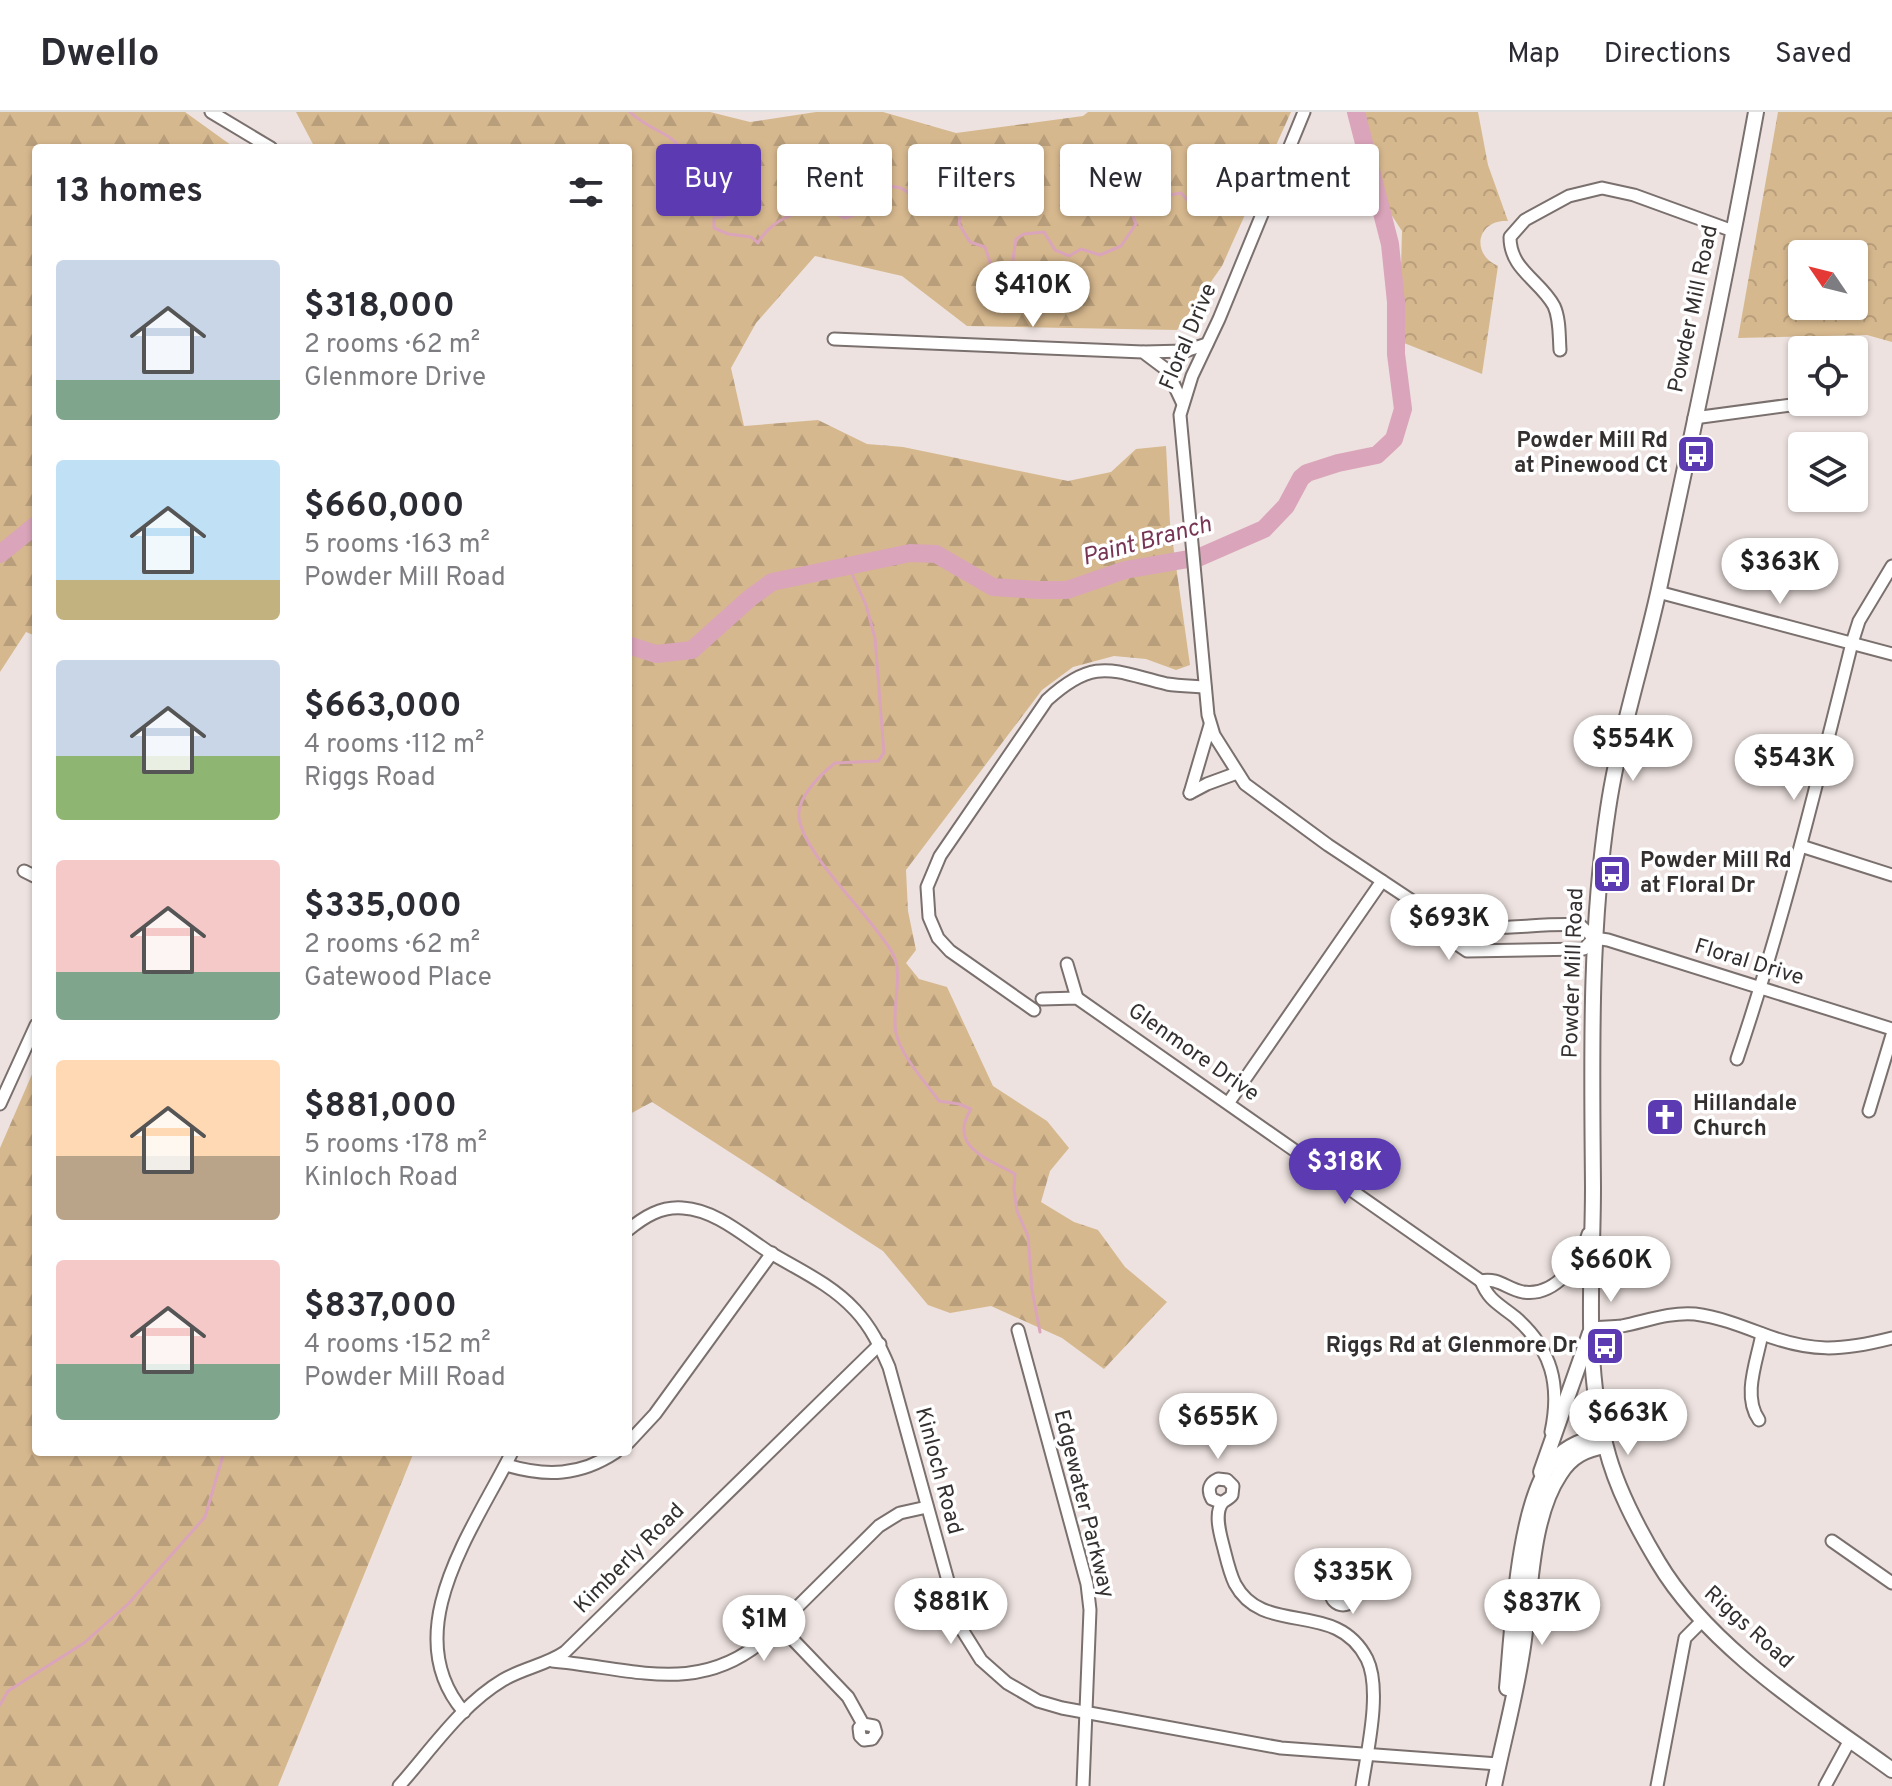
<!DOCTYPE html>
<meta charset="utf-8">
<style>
:root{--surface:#fff;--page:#f2f2f3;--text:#2b2b33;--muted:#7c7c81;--line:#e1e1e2;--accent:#5b3ab2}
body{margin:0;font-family:Overpass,sans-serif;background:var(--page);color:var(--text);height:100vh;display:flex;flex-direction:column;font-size:30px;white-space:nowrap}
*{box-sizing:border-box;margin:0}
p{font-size:26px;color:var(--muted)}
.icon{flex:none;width:44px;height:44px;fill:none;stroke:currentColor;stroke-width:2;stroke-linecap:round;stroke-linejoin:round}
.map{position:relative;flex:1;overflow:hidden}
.side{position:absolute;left:32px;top:32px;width:600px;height:1312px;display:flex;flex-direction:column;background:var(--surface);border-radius:8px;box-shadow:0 2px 6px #0004}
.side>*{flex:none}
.top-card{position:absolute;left:656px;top:32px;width:760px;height:72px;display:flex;gap:16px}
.needle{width:52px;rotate:305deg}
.buttons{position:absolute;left:1788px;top:128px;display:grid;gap:16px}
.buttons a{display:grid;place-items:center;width:80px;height:80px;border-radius:8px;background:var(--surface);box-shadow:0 2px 6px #0004;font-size:40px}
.price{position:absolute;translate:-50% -68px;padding:0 18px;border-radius:28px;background:#fff;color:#222;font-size:26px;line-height:52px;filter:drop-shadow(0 2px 4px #0008)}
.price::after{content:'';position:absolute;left:50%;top:48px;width:24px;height:18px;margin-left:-12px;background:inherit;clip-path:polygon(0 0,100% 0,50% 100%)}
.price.active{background:var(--accent);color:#fff}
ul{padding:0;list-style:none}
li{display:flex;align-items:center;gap:24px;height:200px;padding:0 24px}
li span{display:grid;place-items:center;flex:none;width:224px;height:160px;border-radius:8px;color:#555}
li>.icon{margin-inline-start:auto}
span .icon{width:96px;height:96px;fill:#fffc;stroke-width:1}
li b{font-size:34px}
h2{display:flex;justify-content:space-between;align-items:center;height:96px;padding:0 24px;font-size:34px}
.tag{padding:0 28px;border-radius:8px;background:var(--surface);box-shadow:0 2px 6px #0004;font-size:28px;line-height:72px}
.tag.active{background:var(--accent);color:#fff}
header{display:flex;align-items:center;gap:48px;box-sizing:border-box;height:112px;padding:0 40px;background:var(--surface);border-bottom:2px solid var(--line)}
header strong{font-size:38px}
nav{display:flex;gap:44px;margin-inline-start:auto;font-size:28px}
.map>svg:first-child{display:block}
</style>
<header>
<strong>Dwello</strong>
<nav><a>Map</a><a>Directions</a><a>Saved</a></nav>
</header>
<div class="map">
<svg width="1892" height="1674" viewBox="0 0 1892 1674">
<defs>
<pattern id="forest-firs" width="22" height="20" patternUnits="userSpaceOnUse" patternTransform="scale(2)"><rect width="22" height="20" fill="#d6b88e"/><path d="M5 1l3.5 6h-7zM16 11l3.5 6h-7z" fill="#b89e7b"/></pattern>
<pattern id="park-crowns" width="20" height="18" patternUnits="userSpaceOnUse" patternTransform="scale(2)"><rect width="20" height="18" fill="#d6b88e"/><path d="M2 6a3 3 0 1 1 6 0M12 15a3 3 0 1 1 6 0" fill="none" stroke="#b89e7b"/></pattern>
</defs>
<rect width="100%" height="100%" fill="#ede2df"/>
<g fill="url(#forest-firs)">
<polygon points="0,0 185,0 235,36 36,36 36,524 26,520 0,560"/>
<polygon points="296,0 710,0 750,10 816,0 883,0 956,21 1083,4 1088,0 1291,0 1222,154 1177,218 967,214 902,164 815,144 756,211 731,256 744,314 818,308 867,332 903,335 1068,369 1111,360 1136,337 1166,334 1170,411 1190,553 1176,558 1146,547 1114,544 1073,555 1042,578 906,758 908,799 916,838 906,851 919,867 947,875 993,974 1047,1009 1069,1036 1050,1059 1041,1090 1074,1110 1098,1118 1125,1155 1167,1190 1104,1257 1062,1226 991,1194 950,1201 928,1193 883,1139 652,990 628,1003 628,36 315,36"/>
<polygon points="36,953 36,1340 414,1340 278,1674 0,1674 0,1036"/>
</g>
<g fill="url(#park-crowns)" fill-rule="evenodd">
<path d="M1358 0H1478L1488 53 1508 109C1477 107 1470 142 1498 154L1482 262 1399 229 1402 119 1362 58 1354 8Z"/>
<path d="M1778 0H1892V230L1867 223 1738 226ZM1802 142H1854V194H1802Z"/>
</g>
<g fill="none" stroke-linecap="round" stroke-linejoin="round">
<g stroke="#daa4ba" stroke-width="3">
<path d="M630 0C642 12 655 16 669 25 689 38 690 64 681 84L690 91 700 85 723 86 732 96 725 104 714 106V116L728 122 751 125 758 131C773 103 816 89 845 106L857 102 848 87 850 78 878 82 890 74 901 76 923 90 933 89 943 78H953L963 89 959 112 970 130 985 135 991 153 999 161H1011L1016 127 1024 122 1044 120 1055 138 1069 144 1081 137 1100 143 1121 134 1136 112 1127 91 1181 81 1196 97 1208 100 1214 82 1232 73 1247 75"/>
<polyline points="1354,41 1364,36"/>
<path d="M848 453 866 493 875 526 884 641 878 649 835 651C821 662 796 686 799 706 805 745 872 804 893 842 904 863 891 897 896 921 902 946 925 969 939 989L959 992 971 997C947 1035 989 1047 1015 1062L1014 1077 1017 1099 1028 1124 1032 1178 1040 1220"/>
<polyline points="0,1593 8,1579 84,1531 128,1492 205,1405 224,1340"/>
</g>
<g stroke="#daa4ba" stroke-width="18">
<polyline points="0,442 36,413"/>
<polyline points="628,533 656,542 692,538 750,486 772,470 910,441 936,442 993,475 1038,478 1067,478 1125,458 1200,445 1264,417 1286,394 1301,366 1307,361 1338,351 1377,343 1394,327 1403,297 1396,242 1396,190 1390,132 1356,0"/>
</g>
<defs>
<g id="minor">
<polyline points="211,0 271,36"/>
<path d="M1304 0 1219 207 1192 264 1180 303 1208 603 1214 623 1245 672 1328 733 1441 808C1486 823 1534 810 1580 813L1594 826 1608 828 1892 917"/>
<polyline points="834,227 1143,240 1167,258 1182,290"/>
<path d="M1560 238C1559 224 1560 207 1554 194 1540 168 1510 158 1510 125L1525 108 1569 84 1602 76 1634 83 1733 119"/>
<polyline points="1144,240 1185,239 1207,232"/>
<polyline points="1694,306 1813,290"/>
<polyline points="1658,480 1892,542"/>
<polyline points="1190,681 1210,613"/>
<polyline points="1190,681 1207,672 1237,661"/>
<polyline points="1801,734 1892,763"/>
<polyline points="24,759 36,765"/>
<polyline points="1421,797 1439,820 1467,839 1584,837 1594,826"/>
<polyline points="1067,852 1077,886"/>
<polyline points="1042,887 1077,886 1481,1169"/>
<path d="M1034 898 950 839 938 826 929 805 927 775 940 744 1047 588C1095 544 1112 559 1167 572 1179 574 1192 574 1205 575"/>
<path d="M1737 947C1783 811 1817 671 1852 531L1859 509 1892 454"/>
<polyline points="1229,990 1382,769"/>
<polyline points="0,992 36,913"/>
<polyline points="1869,999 1892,923"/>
<path d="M628 1118C644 1105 661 1094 683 1096 715 1098 743 1123 769 1140 799 1158 831 1172 855 1198 871 1215 880 1234 889 1255L961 1516 981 1548 1007 1571 1038 1589 1062 1596 1281 1636 1498 1652"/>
<path d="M1481 1169C1489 1189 1499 1192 1515 1205 1552 1237 1561 1273 1551 1320"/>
<path d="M1481 1169C1498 1165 1507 1177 1523 1180 1555 1185 1581 1150 1588 1122"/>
<path d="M1592 1216C1602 1215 1612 1215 1622 1214 1647 1209 1669 1200 1695 1202 1718 1205 1739 1213 1760 1221 1811 1241 1841 1239 1892 1226"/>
<polyline points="1018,1218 1087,1472 1090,1498 1083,1674"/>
<path d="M1759 1308C1742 1284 1757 1249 1762 1222"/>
<polyline points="628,1331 655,1302 772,1141"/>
<path d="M506 1353C546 1365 580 1364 616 1340"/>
<path d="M1222 1391 1212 1387C1207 1378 1209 1371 1218 1367L1227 1368 1233 1374 1232 1383C1230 1386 1226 1388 1223 1390 1213 1401 1221 1425 1224 1437 1227 1449 1230 1462 1235 1472 1264 1526 1336 1486 1367 1547 1382 1578 1367 1640 1362 1674"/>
<polyline points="1832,1429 1892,1471"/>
<circle cx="1343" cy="1481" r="12"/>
<polyline points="779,1513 848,1585 863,1612 874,1614 876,1621 872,1627 864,1628 860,1624 859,1616 863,1612"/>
<path d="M552 1549C632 1556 699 1585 766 1526L879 1414 900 1401 927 1395"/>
<path d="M464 1600C395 1520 475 1415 512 1340"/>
<path d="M399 1674C431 1638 461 1593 503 1568 523 1556 546 1553 565 1540L880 1232"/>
<polyline points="1657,1674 1685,1526 1702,1509"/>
<polyline points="1825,1674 1850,1628"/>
</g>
<g id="major">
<path d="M1756 0C1727 160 1693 319 1659 477 1643 550 1619 623 1608 697 1589 822 1592 949 1593 1075 1593 1160 1583 1252 1606 1335 1616 1376 1637 1415 1658 1450 1709 1536 1812 1600 1892 1658"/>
<polyline points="1541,1360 1590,1221"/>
<path d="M1507 1576C1512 1523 1518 1386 1554 1348 1568 1333 1584 1328 1603 1323"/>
<path d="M1494 1674C1503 1630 1515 1586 1522 1541 1531 1488 1529 1408 1560 1362 1571 1344 1586 1337 1605 1334"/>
</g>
</defs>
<use href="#minor" stroke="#7a706e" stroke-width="15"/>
<use href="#major" stroke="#7a706e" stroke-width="18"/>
<use href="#minor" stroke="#fff" stroke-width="11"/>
<use href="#major" stroke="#fff" stroke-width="14"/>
</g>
<defs>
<symbol id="bus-square" viewBox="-11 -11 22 22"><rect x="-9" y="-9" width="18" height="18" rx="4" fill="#5b3ab2" stroke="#fff"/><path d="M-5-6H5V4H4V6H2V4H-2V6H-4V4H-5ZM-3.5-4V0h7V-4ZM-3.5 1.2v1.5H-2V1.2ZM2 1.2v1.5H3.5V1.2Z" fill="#fff"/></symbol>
<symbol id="church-square" viewBox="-11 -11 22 22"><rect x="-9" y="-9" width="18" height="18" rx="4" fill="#5b3ab2" stroke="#fff"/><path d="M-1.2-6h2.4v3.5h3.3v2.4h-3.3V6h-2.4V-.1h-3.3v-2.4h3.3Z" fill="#fff"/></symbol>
</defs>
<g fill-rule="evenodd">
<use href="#bus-square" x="1674" y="320" width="44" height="44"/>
<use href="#bus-square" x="1590" y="740" width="44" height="44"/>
<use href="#church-square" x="1643" y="983" width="44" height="44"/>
<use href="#bus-square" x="1583" y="1212" width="44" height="44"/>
</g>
<g text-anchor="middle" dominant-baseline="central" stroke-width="7" stroke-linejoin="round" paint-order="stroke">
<g font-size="22" fill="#34302f" stroke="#fff">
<text transform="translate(1694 197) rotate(-78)">Powder Mill Road</text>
<text transform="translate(1189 225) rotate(-67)">Floral Drive</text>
<text transform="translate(1749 851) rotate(17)">Floral Drive</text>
<text transform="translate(1574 861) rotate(-88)">Powder Mill Road</text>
<text transform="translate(1193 941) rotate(35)">Glenmore Drive</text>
<text transform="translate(938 1359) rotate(75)">Kinloch Road</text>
<text transform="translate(1083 1392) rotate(76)">Edgewater Parkway</text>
<text transform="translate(630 1447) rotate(-45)">Kimberly Road</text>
<text transform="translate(1748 1516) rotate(42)">Riggs Road</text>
</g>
<g font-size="22" font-weight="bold" fill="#34302f" stroke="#fff" text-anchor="end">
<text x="1668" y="329">Powder Mill Rd<tspan x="1668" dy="25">at Pinewood Ct</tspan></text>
<text x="1640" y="749" text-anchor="start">Powder Mill Rd<tspan x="1640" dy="25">at Floral Dr</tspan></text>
<text x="1693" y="992" text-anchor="start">Hillandale<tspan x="1693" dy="25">Church</tspan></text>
<text x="1577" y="1234">Riggs Rd at Glenmore Dr</text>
</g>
<g font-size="24" font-style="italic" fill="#773554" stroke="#fff">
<text transform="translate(1147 430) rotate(-15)">Paint Branch</text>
</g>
</g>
</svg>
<div class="buttons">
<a><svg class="needle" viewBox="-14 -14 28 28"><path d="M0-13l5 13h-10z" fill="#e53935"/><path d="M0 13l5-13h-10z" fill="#7c7c81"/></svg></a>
<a><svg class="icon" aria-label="locate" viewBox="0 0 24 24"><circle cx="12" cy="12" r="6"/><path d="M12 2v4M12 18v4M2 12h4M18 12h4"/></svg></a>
<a><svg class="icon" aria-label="layers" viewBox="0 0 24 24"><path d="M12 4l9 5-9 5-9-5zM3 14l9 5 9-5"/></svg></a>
</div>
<b class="price" style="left:1033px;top:217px">$410K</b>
<b class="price" style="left:1780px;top:494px">$363K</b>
<b class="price" style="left:1633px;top:671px">$554K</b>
<b class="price" style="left:1794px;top:690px">$543K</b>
<b class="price" style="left:1449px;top:850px">$693K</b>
<b class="price active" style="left:1345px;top:1094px">$318K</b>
<b class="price" style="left:1611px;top:1192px">$660K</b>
<b class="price" style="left:1628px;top:1345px">$663K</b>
<b class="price" style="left:1218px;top:1349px">$655K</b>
<b class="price" style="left:1353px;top:1504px">$335K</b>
<b class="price" style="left:951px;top:1534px">$881K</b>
<b class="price" style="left:1542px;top:1535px">$837K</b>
<b class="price" style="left:764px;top:1551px">$1M</b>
<div class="top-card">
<a class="tag active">Buy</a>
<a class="tag">Rent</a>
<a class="tag">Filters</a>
<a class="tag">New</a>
<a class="tag">Apartment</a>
</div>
<section class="side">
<h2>13 homes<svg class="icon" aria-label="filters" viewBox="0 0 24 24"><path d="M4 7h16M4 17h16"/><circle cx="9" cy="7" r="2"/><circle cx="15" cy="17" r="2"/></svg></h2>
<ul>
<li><span style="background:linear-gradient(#c9d6e8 75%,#7fa58c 0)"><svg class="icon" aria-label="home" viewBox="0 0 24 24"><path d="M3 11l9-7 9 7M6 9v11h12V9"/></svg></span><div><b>$318,000</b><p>2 rooms · 62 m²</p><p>Glenmore Drive</p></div></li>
<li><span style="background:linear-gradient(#bfe0f5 75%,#c2b280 0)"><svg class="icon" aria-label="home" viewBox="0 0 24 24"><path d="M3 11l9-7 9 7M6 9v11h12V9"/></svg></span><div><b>$660,000</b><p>5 rooms · 163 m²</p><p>Powder Mill Road</p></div></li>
<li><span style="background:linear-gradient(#c9d6e8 60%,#8fb573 0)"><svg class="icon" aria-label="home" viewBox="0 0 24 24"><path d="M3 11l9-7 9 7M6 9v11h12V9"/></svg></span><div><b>$663,000</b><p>4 rooms · 112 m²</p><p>Riggs Road</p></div></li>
<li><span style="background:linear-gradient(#f6c9c9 70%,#7fa58c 0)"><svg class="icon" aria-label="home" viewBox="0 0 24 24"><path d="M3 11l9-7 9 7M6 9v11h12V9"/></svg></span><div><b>$335,000</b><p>2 rooms · 62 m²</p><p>Gatewood Place</p></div></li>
<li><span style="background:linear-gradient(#ffd9b3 60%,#b9a48a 0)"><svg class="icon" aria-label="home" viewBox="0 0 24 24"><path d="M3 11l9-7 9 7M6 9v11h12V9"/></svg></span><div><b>$881,000</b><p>5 rooms · 178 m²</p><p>Kinloch Road</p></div></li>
<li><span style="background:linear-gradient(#f6c9c9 65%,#7fa58c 0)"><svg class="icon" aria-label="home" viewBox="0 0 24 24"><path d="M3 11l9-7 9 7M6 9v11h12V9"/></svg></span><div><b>$837,000</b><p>4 rooms · 152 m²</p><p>Powder Mill Road</p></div></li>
</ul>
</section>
</div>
